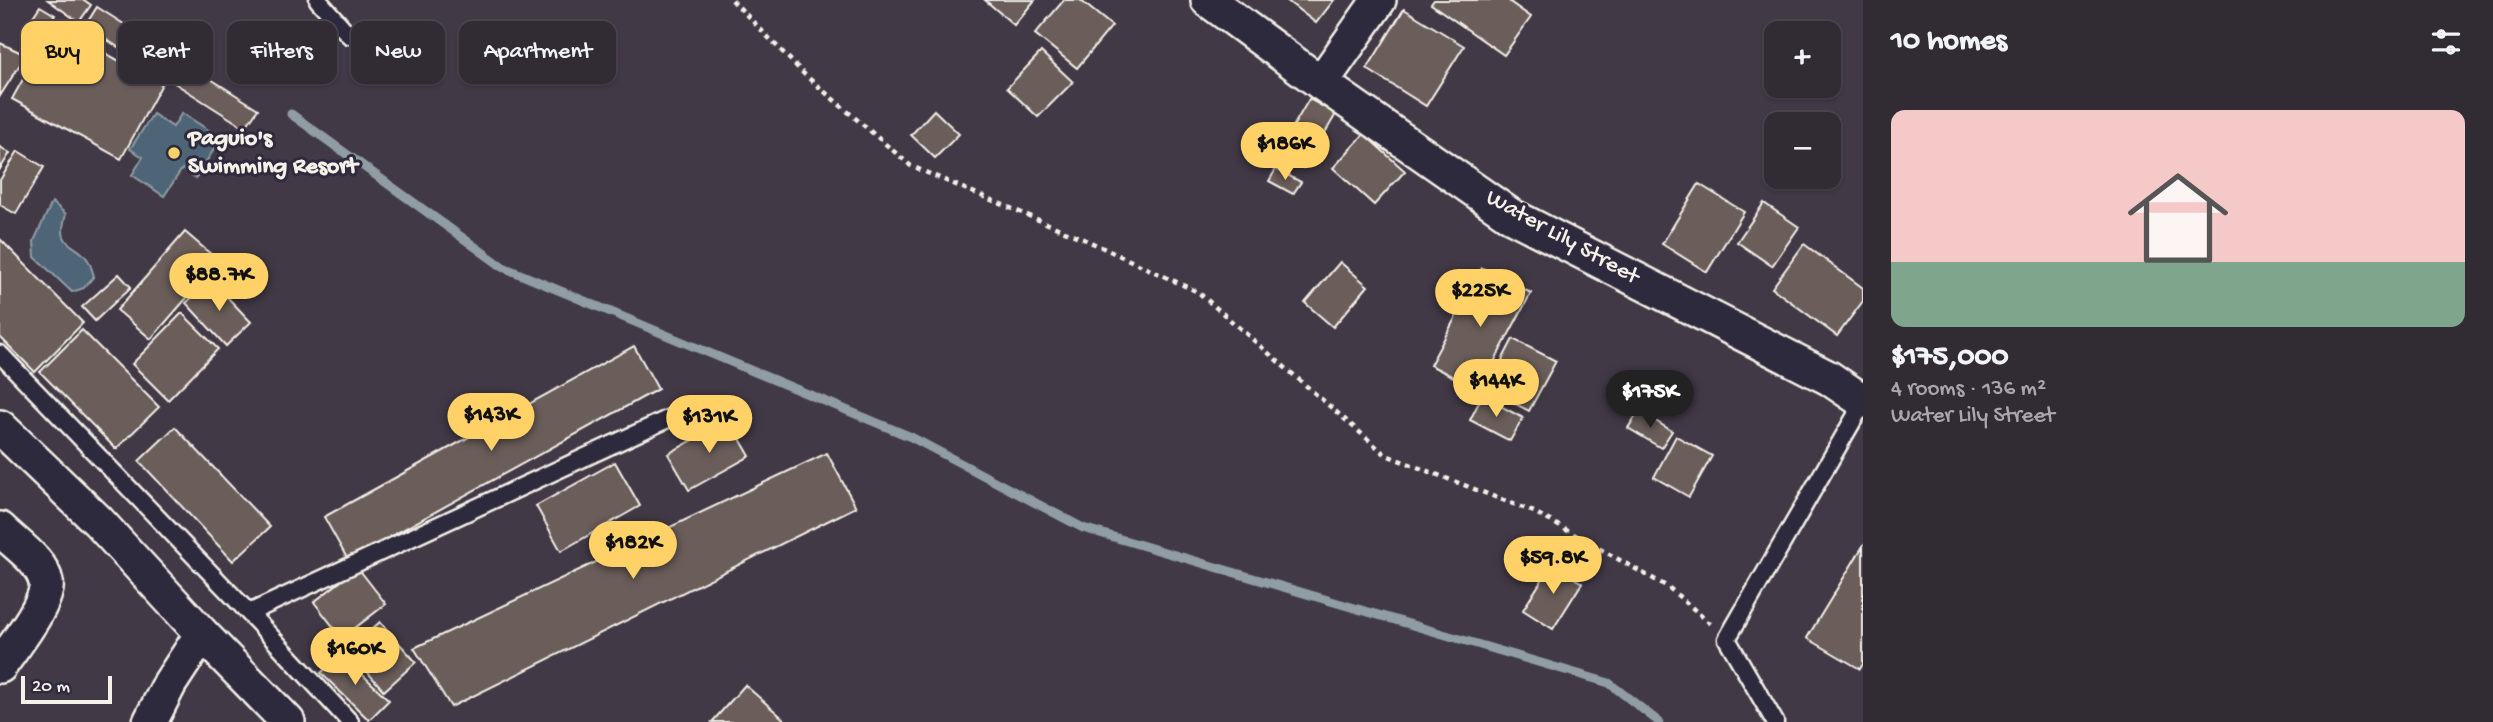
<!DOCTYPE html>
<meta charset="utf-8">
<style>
:root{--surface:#312b34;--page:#39333c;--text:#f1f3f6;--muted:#a8a7ac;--line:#4c474f;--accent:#ffd166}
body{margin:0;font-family:"Gochi Hand",sans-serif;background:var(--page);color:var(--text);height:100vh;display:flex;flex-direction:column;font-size:26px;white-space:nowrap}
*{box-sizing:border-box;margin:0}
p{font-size:23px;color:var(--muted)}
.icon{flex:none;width:38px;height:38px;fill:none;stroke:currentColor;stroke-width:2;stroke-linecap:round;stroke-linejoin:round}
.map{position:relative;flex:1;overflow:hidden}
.drawer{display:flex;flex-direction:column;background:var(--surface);width:630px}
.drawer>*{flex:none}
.guide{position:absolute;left:21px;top:21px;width:665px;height:63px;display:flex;gap:14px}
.controls{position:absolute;left:1764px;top:21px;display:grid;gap:14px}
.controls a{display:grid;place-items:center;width:77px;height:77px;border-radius:14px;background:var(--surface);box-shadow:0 2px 5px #0004,0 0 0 2px var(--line);font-size:35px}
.scale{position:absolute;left:21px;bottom:18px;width:91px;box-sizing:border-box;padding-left:7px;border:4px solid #f4f1e8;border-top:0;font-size:19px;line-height:24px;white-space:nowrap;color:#f4f1e8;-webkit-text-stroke:5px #2f2a3d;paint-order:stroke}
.price{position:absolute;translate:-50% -60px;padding:0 16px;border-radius:24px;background:var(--accent);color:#111;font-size:23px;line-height:46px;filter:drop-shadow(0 2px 4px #0008)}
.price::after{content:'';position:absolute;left:50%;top:42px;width:21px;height:16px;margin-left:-10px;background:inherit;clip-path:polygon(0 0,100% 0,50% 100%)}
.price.current{background:#222;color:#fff}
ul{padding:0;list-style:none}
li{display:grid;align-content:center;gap:14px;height:371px;padding:0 28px}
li+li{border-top:2px solid var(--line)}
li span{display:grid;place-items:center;height:217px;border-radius:14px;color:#555}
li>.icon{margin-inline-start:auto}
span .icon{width:126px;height:126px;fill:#fffc;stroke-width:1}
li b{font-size:30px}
h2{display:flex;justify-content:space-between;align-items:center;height:84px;padding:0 28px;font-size:30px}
.tag{padding:0 24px;border-radius:14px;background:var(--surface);box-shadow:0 2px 5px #0004,0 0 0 2px var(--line);font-size:24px;line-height:63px}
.tag.current{background:var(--accent);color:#111}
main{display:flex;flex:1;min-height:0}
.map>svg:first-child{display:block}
</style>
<main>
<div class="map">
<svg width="1863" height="722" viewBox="0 0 1863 722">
<rect width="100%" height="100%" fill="#413946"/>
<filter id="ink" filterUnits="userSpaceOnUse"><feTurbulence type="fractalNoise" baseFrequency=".0143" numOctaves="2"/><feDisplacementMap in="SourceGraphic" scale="14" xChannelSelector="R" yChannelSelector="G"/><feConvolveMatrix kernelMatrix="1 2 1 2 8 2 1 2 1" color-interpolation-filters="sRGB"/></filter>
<g filter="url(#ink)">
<g fill="#4d6577" stroke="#909da4" stroke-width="2">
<polygon points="182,113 221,138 196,178 182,169 164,196 132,175 143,157 130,149 153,114 173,127"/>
<path d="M52 202 66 214C55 250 77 241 88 260 91 264 92 271 94 276L84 288 72 292 35 257 34 241Z"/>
</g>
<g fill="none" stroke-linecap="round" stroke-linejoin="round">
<polyline stroke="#909da4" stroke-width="9" points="291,114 503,267 911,437 1083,528 1609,683 1659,722"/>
</g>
<g fill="#6b5d5a" stroke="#f4f1e8" stroke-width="2">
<polygon points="48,0 84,0 91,5 79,22"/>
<polygon points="985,0 1035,0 1014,25"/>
<polygon points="1064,0 1080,0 1112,26 1077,68 1035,34"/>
<polygon points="1286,0 1334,0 1316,23"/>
<polygon points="1434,0 1512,0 1510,2 1531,17 1504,55 1431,4"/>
<polygon points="40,6 55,15 37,43 22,33"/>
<polygon points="97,7 258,109 245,128 85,26"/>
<polygon points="1404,9 1464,46 1426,106 1367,69"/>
<polygon points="53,25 162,84 121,159 12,99"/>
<polygon points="0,43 26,55 0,96"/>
<polygon points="1041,52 1073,82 1038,117 1007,88"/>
<polygon points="1309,99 1336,114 1314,152 1287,137"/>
<polygon points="934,110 959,134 935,158 911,135"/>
<polygon points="1364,134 1405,171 1374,205 1333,168"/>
<polygon points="1282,143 1309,156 1303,168 1276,154"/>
<polygon points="0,147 10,153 0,169"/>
<polygon points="18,151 44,167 16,214 0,205 0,180"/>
<polygon points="1276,169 1301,182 1293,194 1269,181"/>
<polygon points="1699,184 1744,212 1707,272 1662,244"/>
<polygon points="1764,203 1799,227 1772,266 1737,242"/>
<polygon points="185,232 219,261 151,339 117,310"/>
<polygon points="0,239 83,323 35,372 0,337"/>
<polygon points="1804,244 1863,288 1863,301 1837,336 1772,288"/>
<polygon points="1340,262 1368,286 1333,327 1305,303"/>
<polygon points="1482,268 1531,293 1479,390 1430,365"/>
<polygon points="119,274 131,287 95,321 82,307"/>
<polygon points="211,280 251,322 226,346 186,303"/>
<polygon points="182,313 218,349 168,400 132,364"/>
<polygon points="82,330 159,407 116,449 40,372"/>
<polygon points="1513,339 1556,361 1529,411 1487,389"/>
<polygon points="634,346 658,389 348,560 324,517"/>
<polygon points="1482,396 1523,418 1510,441 1470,420"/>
<polygon points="1639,411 1672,431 1661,448 1628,428"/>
<polygon points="729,420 750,456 689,490 668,454"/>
<polygon points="175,427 270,527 233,561 139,461"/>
<polygon points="1676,436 1712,456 1689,497 1654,477"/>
<polygon points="827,453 856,507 451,707 414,648"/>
<polygon points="615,462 640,506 561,551 536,506"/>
<polygon points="1863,546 1863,664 1860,669 1807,638"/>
<polygon points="1552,564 1582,583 1553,629 1523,610"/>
<polygon points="358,568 386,604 342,638 314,602"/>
<polygon points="380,622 416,662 384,691 348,650"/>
<polygon points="341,654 389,700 369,720 321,673"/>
<polygon points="745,685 786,721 785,722 712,722"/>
</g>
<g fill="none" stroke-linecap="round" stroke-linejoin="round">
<defs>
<g id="service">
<polyline points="318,0 349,35"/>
<polyline points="0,354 249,613 687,410"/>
<polyline points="249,613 350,722"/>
<polyline points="1775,722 1727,639 1863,403"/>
</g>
<g id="minor">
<polyline points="1208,0 1321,83 1510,215 1829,378 1863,401"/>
<polyline points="1321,83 1379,0"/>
<polyline points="0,427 98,521 202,634 288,722"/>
<path d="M0 529C15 544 42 561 46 582 51 600 11 650 0 666"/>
<polyline points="150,722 170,683 202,634"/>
</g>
</defs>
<use href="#service" stroke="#f4f1e8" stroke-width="21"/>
<use href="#minor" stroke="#f4f1e8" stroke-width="38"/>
<polyline stroke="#f4f1e8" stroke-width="4.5" stroke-dasharray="5 5" stroke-linecap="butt" points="732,0 805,75 911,166 1086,240 1198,292 1386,455 1534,512 1668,587 1711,624"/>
<use href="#service" stroke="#2f2a3d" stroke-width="16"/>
<use href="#minor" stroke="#2f2a3d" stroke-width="33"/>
</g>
</g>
<circle fill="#ffd166" stroke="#2f2a3d" stroke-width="2.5" cx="174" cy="153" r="7"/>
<g text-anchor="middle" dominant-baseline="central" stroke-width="6" stroke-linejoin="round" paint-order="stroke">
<g font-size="24" font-weight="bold" fill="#f4f1e8" stroke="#2f2a3d" text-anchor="start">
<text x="188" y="139">Paguio's<tspan x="188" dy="28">Swimming Resort</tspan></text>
</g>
<g font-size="24" fill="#f4f1e8" stroke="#2f2a3d">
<text transform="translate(1562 238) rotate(29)">Water Lily Street</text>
</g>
</g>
</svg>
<div class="controls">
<a>+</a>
<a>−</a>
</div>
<div class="scale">20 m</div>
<b class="price" style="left:1285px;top:182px">$186K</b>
<b class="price" style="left:219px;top:313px">$88.7K</b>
<b class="price" style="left:1480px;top:329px">$225K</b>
<b class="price" style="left:1496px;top:419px">$144K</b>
<b class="price current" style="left:1650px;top:430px">$175K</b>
<b class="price" style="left:491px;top:453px">$143K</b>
<b class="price" style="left:709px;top:455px">$131K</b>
<b class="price" style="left:633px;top:581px">$182K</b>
<b class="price" style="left:1553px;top:596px">$59.8K</b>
<b class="price" style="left:355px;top:687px">$160K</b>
<div class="guide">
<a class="tag current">Buy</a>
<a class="tag">Rent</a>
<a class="tag">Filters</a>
<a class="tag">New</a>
<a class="tag">Apartment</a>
</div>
</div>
<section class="drawer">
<h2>10 homes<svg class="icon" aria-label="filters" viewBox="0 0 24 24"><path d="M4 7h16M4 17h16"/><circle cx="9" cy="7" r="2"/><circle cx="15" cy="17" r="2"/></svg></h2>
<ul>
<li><span style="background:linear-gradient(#f6c9c9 70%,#7fa58c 0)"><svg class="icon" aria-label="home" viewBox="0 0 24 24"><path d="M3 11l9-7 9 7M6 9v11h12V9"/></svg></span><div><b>$175,000</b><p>4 rooms · 136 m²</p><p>Water Lily Street</p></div></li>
</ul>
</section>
</main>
